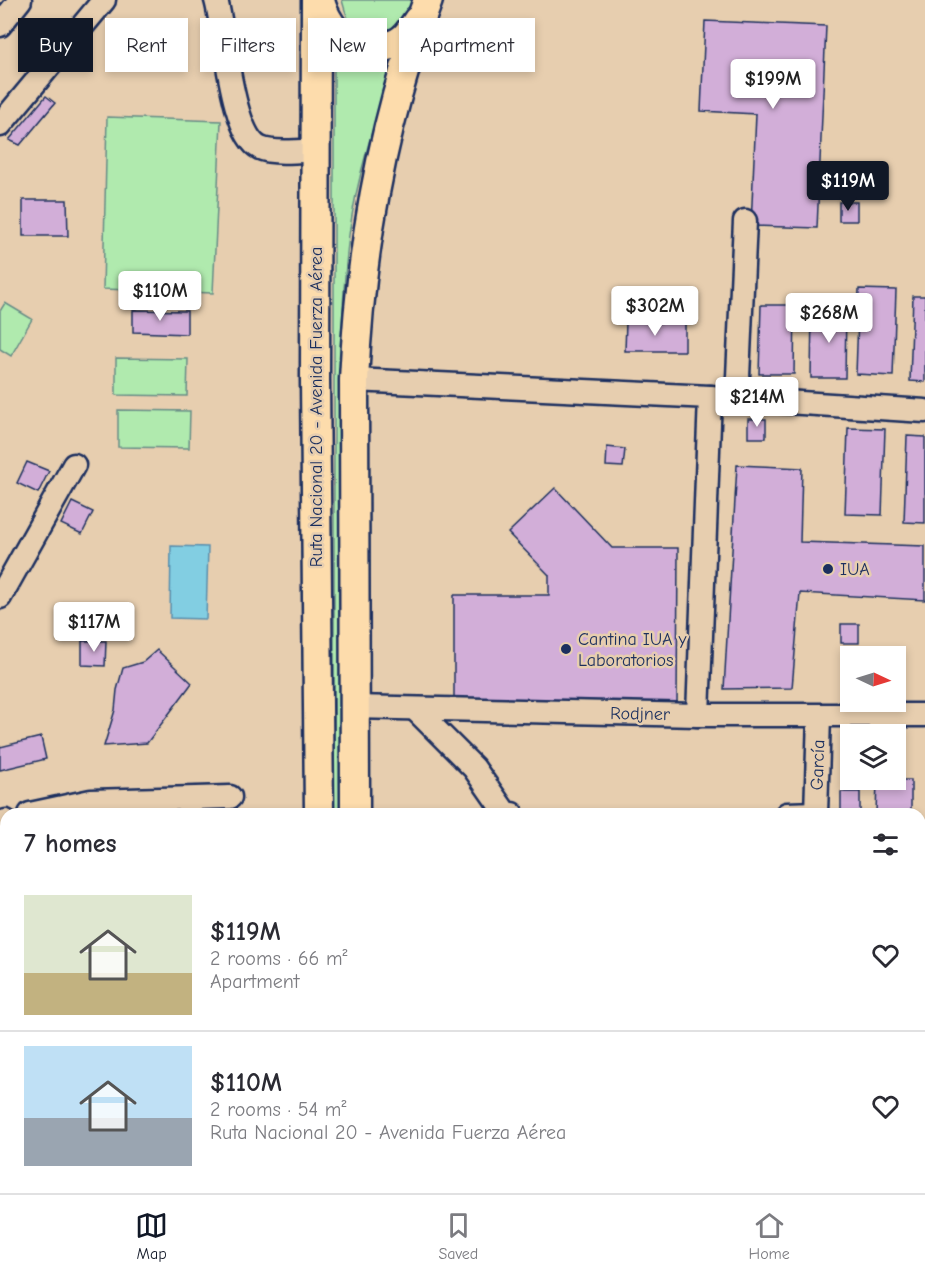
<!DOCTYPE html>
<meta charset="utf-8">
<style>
:root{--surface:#fff;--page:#f2f2f3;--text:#2b2b33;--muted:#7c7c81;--line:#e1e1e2;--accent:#111827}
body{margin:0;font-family:"Comic Neue",sans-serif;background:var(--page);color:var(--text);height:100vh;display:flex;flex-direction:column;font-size:22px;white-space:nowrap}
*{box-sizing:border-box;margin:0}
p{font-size:20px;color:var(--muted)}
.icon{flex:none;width:33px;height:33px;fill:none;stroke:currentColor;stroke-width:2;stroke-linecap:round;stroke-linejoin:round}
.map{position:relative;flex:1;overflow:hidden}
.panel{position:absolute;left:0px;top:808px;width:926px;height:386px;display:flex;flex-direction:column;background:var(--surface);border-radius:18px 18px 0 0;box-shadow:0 3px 9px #0003}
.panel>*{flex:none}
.guide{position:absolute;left:18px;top:18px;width:600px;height:54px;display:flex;gap:12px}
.needle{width:39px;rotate:94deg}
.fabs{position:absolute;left:840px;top:646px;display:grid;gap:12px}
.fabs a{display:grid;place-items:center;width:66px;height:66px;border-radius:0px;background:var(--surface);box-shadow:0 3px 9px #0003;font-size:30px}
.price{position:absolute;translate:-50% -51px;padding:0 14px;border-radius:6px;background:#fff;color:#222;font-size:20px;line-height:39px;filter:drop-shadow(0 2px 3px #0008)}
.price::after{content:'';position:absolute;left:50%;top:36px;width:18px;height:14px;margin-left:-9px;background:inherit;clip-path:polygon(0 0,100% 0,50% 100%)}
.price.selected{background:var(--accent);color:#fff}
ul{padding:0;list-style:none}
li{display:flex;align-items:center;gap:18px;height:150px;padding:0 24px}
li+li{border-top:2px solid var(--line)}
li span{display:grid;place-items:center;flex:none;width:168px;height:120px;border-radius:0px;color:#555}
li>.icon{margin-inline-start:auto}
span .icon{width:72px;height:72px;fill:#fffc;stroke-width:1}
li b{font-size:26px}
h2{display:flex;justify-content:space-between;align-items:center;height:72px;padding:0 24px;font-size:26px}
.tag{padding:0 21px;border-radius:0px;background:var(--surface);box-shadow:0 3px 9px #0003;font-size:21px;line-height:54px}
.tag.selected{background:var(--accent);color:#fff}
.tab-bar{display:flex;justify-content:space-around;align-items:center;height:84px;border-top:2px solid var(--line);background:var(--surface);font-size:16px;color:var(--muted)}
.tab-bar a{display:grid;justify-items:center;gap:3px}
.tab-bar .selected{color:var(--accent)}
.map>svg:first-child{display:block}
</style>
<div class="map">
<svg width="925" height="1193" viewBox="0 0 925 1193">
<rect width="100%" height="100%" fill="#e7ceaf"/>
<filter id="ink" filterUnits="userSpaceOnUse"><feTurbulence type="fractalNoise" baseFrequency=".0167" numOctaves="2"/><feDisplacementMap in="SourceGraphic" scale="12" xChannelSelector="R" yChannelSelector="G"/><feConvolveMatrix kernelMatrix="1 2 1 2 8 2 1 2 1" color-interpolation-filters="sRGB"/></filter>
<g filter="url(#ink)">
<g fill="#b0eaae" stroke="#668c86" stroke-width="1.5">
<path d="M342 0H418C411 8 404 20 396 27 385 36 360 34 351 23 346 17 344 7 342 0Z"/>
<path d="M334 51C359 64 367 65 395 60 376 117 357 175 349 235 340 310 341 386 340 461 339 579 340 697 340 814H334Z"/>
<polygon points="107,117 221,121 213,293 103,289"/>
<polygon points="5,303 32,319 11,356 0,349 0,311"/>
<polygon points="116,358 188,359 187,396 116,395"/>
<polygon points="118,410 190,411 189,448 118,447"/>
</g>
<polygon fill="#82cee2" stroke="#598ead" stroke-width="1.5" points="171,546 208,547 206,619 170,618"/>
<g fill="#d2aed8" stroke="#1b2f5e" stroke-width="1.5">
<polygon points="705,21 826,26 817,228 751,226 756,114 701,111"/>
<polygon points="46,96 55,103 20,145 9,140"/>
<polygon points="23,200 67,200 68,236 23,236"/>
<rect x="839" y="202" width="18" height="19"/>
<polygon points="859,289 896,290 893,376 856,374"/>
<polygon points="913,296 925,296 925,382 910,381"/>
<polygon points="761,305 795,305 794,374 759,374"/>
<polygon points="812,309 846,309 845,378 811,378"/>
<polygon points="133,310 187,311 187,334 133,332"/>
<polygon points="626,322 685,323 685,351 625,351"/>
<rect x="748" y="419" width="18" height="19"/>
<polygon points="848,428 885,429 882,515 845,514"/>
<polygon points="907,436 925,437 925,523 904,522"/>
<polygon points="607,447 625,449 623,467 606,466"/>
<polygon points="27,462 49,471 38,493 17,483"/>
<polygon points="737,465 802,468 800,542 925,546 925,600 800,593 792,688 724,689"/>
<polygon points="555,488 612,548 678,548 677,704 454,703 454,595 549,595 549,575 508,533"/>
<polygon points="72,502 93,512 82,534 61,524"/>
<rect x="841" y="624" width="18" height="19"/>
<polygon points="82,641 106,641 105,666 82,665"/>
<polygon points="157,650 192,683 147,743 104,746 115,710 117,690 123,668 143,662"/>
<polygon points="41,737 46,759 0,770 0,747"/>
<polygon points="877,780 911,780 911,814 876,814"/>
<rect x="841" y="792" width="19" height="22"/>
<rect x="0" y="873" width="6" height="45"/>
<rect x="0" y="1093" width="6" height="22"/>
<rect x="920" y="1123" width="5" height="60"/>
<polygon points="264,1188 283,1188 282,1193 264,1193"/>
</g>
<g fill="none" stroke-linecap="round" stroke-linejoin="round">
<defs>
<g id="minor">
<path d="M216 0C225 31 231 134 260 148 273 154 300 151 315 150"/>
<polyline points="0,25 20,0"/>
<polyline points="0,125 104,0"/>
<polyline points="354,380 710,397 925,411"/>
<polyline points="737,399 745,221"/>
<polyline points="0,597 74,465"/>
<polyline points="354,707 698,715 925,715"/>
<polyline points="416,710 474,768 506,814 512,814"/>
<polyline points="698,715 710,397"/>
<polyline points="30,814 91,801 230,797"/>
<polyline points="787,814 816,813"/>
<polyline points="816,814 819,716"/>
<polyline points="0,823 6,821"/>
<polyline points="0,986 6,993"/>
<polyline points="0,1013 6,1007"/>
<polyline points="920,1117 925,1117"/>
<polyline points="803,1188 803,1193"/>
</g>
<g id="major">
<polyline points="316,0 315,380 319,814"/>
<path d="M320 0C323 15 335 35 349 42 354 44 362 45 368 46 378 47 390 48 400 41 407 37 413 27 418 20"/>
<path d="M355 814 354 380C360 250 382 122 428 0"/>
<polyline points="321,1193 321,1188"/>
<polyline points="358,1193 358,1188"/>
</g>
</defs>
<use href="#minor" stroke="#1b2f5e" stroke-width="27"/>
<use href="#major" stroke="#1b2f5e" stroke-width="33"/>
<use href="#minor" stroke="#e7ceaf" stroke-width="22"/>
<use href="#major" stroke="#fddcac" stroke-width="28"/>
</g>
</g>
<g fill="#1b2f5e" stroke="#e7ceaf" stroke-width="2">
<circle cx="828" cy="569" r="6"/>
<circle cx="566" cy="649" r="6"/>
</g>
<g text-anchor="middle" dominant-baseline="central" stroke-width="5" stroke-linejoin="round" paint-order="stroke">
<g font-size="18" fill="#1b2f5e" stroke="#e7ceaf">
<text transform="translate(316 407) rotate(-90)">Ruta Nacional 20 - Avenida Fuerza Aérea</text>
<text transform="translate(640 714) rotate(1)">Rodjner</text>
<text transform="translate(818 765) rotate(-88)">García</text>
</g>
<g font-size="18" fill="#1b2f5e" stroke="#e7ceaf" text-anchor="start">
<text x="840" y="569">IUA</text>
<text x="578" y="639">Cantina IUA y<tspan x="578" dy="21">Laboratorios</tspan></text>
</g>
</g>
</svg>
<div class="fabs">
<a><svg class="needle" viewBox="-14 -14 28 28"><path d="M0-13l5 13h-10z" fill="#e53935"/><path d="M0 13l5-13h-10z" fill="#7c7c81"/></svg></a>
<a><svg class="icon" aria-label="layers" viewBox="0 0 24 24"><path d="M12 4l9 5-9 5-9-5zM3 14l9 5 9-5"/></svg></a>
</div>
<b class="price" style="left:773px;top:110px">$199M</b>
<b class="price selected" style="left:848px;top:212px">$119M</b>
<b class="price" style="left:160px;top:322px">$110M</b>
<b class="price" style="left:655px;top:337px">$302M</b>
<b class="price" style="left:829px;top:344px">$268M</b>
<b class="price" style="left:757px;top:428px">$214M</b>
<b class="price" style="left:94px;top:653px">$117M</b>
<div class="guide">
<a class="tag selected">Buy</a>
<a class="tag">Rent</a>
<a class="tag">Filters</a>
<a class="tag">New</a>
<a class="tag">Apartment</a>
</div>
<section class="panel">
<h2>7 homes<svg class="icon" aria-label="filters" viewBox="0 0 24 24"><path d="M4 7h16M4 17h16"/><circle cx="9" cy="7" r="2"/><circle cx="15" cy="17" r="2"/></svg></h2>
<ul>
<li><span style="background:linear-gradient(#dfe7d0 65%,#c2b280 0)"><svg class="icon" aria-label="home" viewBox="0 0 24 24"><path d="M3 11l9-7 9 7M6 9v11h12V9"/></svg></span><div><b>$119M</b><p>2 rooms · 66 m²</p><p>Apartment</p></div><svg class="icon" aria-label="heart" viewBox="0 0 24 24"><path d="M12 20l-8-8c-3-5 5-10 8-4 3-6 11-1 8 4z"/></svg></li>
<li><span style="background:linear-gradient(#bfe0f5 60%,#9aa5b1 0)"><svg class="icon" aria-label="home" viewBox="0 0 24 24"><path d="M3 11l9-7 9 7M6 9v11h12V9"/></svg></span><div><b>$110M</b><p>2 rooms · 54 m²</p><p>Ruta Nacional 20 - Avenida Fuerza Aérea</p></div><svg class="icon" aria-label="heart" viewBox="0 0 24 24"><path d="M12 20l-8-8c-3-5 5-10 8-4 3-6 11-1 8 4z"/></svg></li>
</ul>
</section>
</div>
<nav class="tab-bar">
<a class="selected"><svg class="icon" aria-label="map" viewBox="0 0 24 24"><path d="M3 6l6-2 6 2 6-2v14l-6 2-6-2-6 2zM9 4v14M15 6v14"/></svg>Map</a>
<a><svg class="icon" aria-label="saved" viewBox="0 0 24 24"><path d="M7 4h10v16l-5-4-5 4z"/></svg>Saved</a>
<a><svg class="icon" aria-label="home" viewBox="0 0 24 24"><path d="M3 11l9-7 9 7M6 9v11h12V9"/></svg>Home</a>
</nav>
